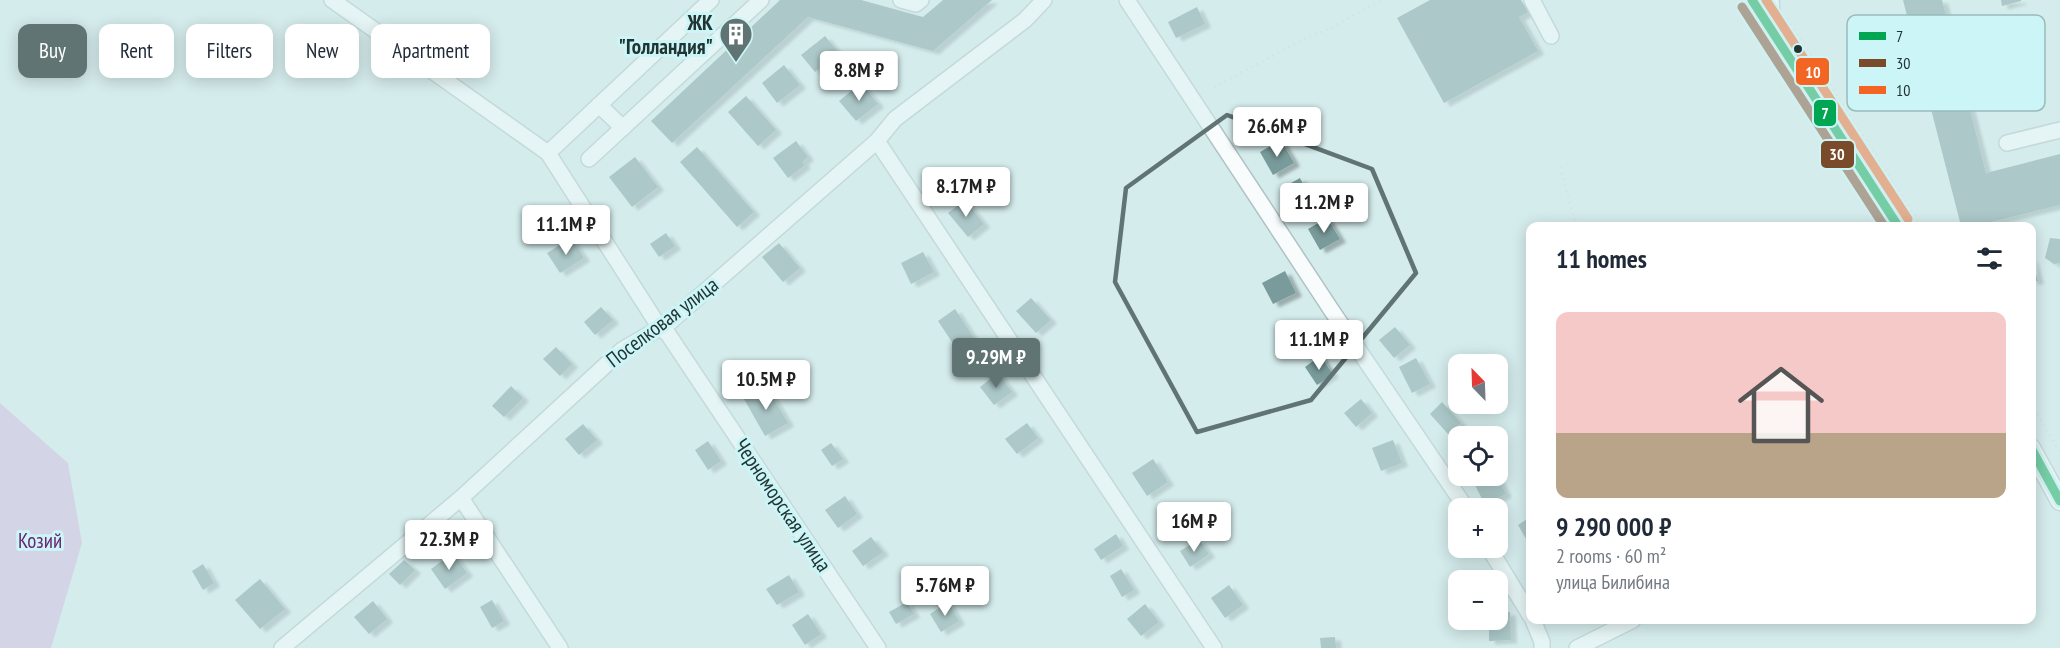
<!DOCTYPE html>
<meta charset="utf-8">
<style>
:root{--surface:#fff;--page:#f2f2f3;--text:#1f2937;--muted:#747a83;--accent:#617474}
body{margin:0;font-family:"PT Sans Narrow",sans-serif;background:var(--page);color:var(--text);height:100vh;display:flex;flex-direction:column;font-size:22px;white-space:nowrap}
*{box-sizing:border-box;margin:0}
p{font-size:20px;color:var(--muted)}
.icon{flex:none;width:33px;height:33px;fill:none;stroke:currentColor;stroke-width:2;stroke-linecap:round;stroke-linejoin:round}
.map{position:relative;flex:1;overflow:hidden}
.panel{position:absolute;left:1526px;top:222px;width:510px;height:402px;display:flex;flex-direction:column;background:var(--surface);border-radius:12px;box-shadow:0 3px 15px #0003}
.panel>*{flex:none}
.guide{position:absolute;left:18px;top:24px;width:570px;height:54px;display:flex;gap:12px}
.needle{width:39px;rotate:337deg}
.fabs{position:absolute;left:1448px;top:354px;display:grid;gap:12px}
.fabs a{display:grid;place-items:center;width:60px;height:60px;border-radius:12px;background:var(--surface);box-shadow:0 3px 15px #0003;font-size:30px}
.price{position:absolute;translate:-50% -51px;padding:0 14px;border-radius:6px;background:#fff;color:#222;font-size:20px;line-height:39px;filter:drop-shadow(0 2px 3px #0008)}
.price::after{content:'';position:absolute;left:50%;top:36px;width:18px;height:14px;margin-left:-9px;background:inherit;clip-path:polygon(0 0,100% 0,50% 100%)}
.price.active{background:var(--accent);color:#fff}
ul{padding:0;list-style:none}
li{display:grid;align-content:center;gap:12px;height:318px;padding:0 30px}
li span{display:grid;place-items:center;height:186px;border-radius:12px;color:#555}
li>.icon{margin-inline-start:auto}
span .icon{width:108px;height:108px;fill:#fffc;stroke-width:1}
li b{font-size:26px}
h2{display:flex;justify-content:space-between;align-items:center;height:72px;padding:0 30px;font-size:26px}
.tag{padding:0 21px;border-radius:12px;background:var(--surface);box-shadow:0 3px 15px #0003;font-size:21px;line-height:54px}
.tag.active{background:var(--accent);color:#fff}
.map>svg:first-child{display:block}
</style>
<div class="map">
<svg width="2060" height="648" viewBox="0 0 2060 648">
<defs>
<filter id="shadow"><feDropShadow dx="6" dy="3.5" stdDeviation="1.5" flood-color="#0004"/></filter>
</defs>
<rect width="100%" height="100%" fill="#d5ecec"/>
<polygon fill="#d0b9dd" points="0,403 68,463 82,543 51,648 0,648"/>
<g fill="#7a9b9b" filter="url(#shadow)">
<polygon points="780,0 861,0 923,17 943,0 992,0 933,51 808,17 672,143 651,121"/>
<polygon points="1430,0 1521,0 1528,12 1519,17 1538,51 1444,103 1397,18"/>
<polygon points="1903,0 1942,0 1986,173 2060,154 2060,205 1975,226 1961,226"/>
<polygon points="2001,0 2021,0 2021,1 2002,6"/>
<polygon points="1197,7 1205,24 1176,38 1168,22"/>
<polygon points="825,36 839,53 815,72 801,55"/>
<polygon points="784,65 800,85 777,103 762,83"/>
<polygon points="861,83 878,104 856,121 839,101"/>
<polygon points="746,96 776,130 758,146 728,112"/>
<polygon points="1281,140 1294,163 1273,175 1260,152"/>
<polygon points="796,141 808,157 802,162 805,165 788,178 773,158"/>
<polygon points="697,147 754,212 737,227 680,162"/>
<polygon points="635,157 658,187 632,207 609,177"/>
<polygon points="1300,178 1313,203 1295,212 1282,188"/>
<polygon points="965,200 984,224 968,237 948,213"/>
<polygon points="1327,218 1340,239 1320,250 1308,229"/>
<polygon points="666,233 675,246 659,257 650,244"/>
<polygon points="571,238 584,258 560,273 547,253"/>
<polygon points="2050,238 2060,239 2060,263 2054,264 2045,258"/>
<polygon points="779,243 800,268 783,282 762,257"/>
<polygon points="923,252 934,272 911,284 901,263"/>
<polygon points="2031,258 2032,258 2038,281 2031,281"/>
<polygon points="1285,271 1296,293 1273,304 1262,283"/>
<polygon points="1031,298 1051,320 1036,333 1016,311"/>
<polygon points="601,307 613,320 595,335 584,322"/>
<polygon points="955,309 979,346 962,357 938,321"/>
<polygon points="1395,327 1410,345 1394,358 1379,340"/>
<polygon points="556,347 572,364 560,376 543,359"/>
<polygon points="1320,356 1333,374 1317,385 1305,367"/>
<polygon points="1416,358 1430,384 1412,393 1399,367"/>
<polygon points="998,373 1012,392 994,405 980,387"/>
<polygon points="511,386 523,398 504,417 492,406"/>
<polygon points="766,386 788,423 765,436 744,399"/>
<polygon points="1361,399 1372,413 1356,427 1344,413"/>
<polygon points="1442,402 1461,423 1448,434 1430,414"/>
<polygon points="1027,423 1038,438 1017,454 1005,439"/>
<polygon points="583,424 597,440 579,455 565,439"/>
<polygon points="1393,440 1402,463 1381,471 1372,448"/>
<polygon points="708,441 721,461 708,470 695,450"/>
<polygon points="831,443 843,459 832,466 821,450"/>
<polygon points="1153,459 1168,482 1147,496 1132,473"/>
<polygon points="1494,476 1497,476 1506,494 1485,505 1475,485"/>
<polygon points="845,496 857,514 838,528 825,510"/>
<polygon points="1172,503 1188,527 1174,536 1158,513"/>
<polygon points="1530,517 1530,546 1518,525"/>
<polygon points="1116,534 1123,546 1101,560 1094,549"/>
<polygon points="871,537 883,552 863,566 852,551"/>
<polygon points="1199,539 1209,554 1190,567 1180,551"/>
<polygon points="453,553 467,573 445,589 431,569"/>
<polygon points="404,560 415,570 400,585 389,574"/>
<polygon points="203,564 214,583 203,590 192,571"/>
<polygon points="1121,569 1134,590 1122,597 1110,576"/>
<polygon points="789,575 799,592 777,605 766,589"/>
<polygon points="260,579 285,609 260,629 235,600"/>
<polygon points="1229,585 1243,605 1225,618 1211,598"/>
<polygon points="492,600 504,621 492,628 480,607"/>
<polygon points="373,601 387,619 369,634 354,617"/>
<polygon points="907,602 914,614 896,624 889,612"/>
<polygon points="948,602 959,621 941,632 930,614"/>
<polygon points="1145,604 1159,622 1141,636 1127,619"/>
<polygon points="1510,612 1511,640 1489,641 1489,620 1497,620 1497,613"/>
<polygon points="808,614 821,634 805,645 792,625"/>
<polygon points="1335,637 1336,648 1321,648 1320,638"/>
</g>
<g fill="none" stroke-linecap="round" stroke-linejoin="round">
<defs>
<g id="minor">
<polyline points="332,0 548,153 660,328 668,334 688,364 878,648"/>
<polyline points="901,0 916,4 921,0"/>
<polyline points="1127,0 1332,311 1466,508"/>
<polyline points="1532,0 1551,36"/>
<polyline points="1771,0 1774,33"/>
<polyline points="599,105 623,128"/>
<polyline points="877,141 1214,648"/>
<polyline points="2007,143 2060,130"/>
<polyline points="548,153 711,0"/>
<polyline points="589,159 761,0"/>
<polyline points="461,498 560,648"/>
<polyline points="1489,548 1530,615"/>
<polyline points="1533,620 1542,642 1542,648"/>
<polyline points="282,648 461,498 622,350 670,322 877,141 895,119 1025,20 1044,0"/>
<polyline points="1577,648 1633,620"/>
</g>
<g id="major">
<polyline points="1752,0 1898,226"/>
<polyline points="2031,448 2060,501"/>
</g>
</defs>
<use href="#minor" stroke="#b0c2c3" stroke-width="18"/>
<use href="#major" stroke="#b0c2c3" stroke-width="21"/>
<g stroke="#d2d8d9" stroke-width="3" stroke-dasharray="1.5 4.5" stroke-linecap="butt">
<polyline points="1787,19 1921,226"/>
<polyline points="1214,87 1306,38 1332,28 1380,0"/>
<polyline points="1560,167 1574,217 1581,226"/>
<polyline points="2031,404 2060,452"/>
</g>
<use href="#minor" stroke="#f9fcfc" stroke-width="15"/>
<use href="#major" stroke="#f9fcfc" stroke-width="18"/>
<defs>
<g id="bus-1">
<polyline points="1752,0 1898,226"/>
<polyline points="2031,448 2060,501"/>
</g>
<polyline id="bus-2" points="1742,7 1884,226"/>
<polyline id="bus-3" points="1766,0 1908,219"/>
</defs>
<use href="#bus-1" stroke="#cbf5f6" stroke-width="14"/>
<use href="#bus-2" stroke="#cbf5f6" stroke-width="14"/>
<use href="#bus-3" stroke="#cbf5f6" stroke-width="14"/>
<use href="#bus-1" stroke="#00a651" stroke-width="9"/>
<use href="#bus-2" stroke="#7a4b2a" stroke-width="9"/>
<use href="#bus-3" stroke="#f26522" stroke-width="9"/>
</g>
<path d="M0 0H2060V648H0ZM1227 115 1372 169 1416 273 1311 400 1197 432 1115 282 1126 188Z" fill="#d5ecec" fill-opacity=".55" fill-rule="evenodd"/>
<path fill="none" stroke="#617474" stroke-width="4.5" stroke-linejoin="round" d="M1227 115 1372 169 1416 273 1311 400 1197 432 1115 282 1126 188Z"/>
<defs>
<symbol id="building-pin" viewBox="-11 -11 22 30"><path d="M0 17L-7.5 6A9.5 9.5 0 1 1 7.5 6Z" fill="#617474" stroke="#cbf5f6"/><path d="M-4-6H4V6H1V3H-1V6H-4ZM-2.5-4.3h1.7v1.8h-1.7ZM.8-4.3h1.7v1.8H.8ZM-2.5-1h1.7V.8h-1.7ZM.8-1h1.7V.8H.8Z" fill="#fff"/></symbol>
</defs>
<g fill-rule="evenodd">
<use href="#building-pin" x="717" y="15" width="38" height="52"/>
</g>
<circle fill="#233" stroke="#cbf5f6" stroke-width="2" cx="1798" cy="49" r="5"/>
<g text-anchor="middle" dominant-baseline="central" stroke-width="6" stroke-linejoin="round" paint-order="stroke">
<g font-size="21" font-weight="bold" fill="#233" stroke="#cbf5f6" text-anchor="end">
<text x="713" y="22">ЖК<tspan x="713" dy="24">"Голландия"</tspan></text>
</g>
<g font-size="21" fill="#233" stroke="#cbf5f6">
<text transform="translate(662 322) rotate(-37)">Поселковая улица</text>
<text transform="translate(783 505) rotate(56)">Черноморская улица</text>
</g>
<g font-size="21" fill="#6d2674" stroke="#cbf5f6">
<text x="40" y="540">Козий</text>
</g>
</g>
<rect x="1847" y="15" width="198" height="96" rx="9" fill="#cbf5f6" stroke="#98bbbc" stroke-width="1.5"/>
<rect x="1859" y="32" width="27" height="8" fill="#00a651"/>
<rect x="1859" y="59" width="27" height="8" fill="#7a4b2a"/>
<rect x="1859" y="86" width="27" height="8" fill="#f26522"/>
<g font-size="16" fill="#233">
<text x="1896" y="42">7</text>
<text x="1896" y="69">30</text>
<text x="1896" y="96">10</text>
</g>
<g stroke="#cbf5f6" stroke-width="2">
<rect x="1795" y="57" width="35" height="29" rx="6" fill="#f26522"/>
<rect x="1813" y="99" width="24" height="28" rx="6" fill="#00a651"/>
<rect x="1820" y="140" width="35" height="29" rx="6" fill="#7a4b2a"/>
</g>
<g font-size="16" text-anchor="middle" font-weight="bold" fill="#fff">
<text x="1813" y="78">10</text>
<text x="1825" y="119">7</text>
<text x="1837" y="160">30</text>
</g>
</svg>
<div class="fabs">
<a><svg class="needle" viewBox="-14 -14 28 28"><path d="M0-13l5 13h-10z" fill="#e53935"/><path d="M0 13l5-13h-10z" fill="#747a83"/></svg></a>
<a><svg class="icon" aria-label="locate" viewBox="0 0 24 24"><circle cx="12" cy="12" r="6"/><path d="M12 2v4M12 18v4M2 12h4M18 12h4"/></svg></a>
<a>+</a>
<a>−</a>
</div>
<b class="price" style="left:859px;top:102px">8.8M ₽</b>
<b class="price" style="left:1277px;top:158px">26.6M ₽</b>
<b class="price" style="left:966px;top:218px">8.17M ₽</b>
<b class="price" style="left:1324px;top:234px">11.2M ₽</b>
<b class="price" style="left:566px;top:256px">11.1M ₽</b>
<b class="price" style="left:1319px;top:371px">11.1M ₽</b>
<b class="price active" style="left:996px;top:389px">9.29M ₽</b>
<b class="price" style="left:766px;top:411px">10.5M ₽</b>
<b class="price" style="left:1194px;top:553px">16M ₽</b>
<b class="price" style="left:449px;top:571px">22.3M ₽</b>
<b class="price" style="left:945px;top:617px">5.76M ₽</b>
<div class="guide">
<a class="tag active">Buy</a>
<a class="tag">Rent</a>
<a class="tag">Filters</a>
<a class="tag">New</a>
<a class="tag">Apartment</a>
</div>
<section class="panel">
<h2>11 homes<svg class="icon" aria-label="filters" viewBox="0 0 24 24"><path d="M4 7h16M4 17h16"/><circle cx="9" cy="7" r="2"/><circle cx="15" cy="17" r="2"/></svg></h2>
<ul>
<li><span style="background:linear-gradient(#f6c9c9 65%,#b9a48a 0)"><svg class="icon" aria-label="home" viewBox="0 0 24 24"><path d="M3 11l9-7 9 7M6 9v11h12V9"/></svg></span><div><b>9 290 000 ₽</b><p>2 rooms · 60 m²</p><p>улица Билибина</p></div></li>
</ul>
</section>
</div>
